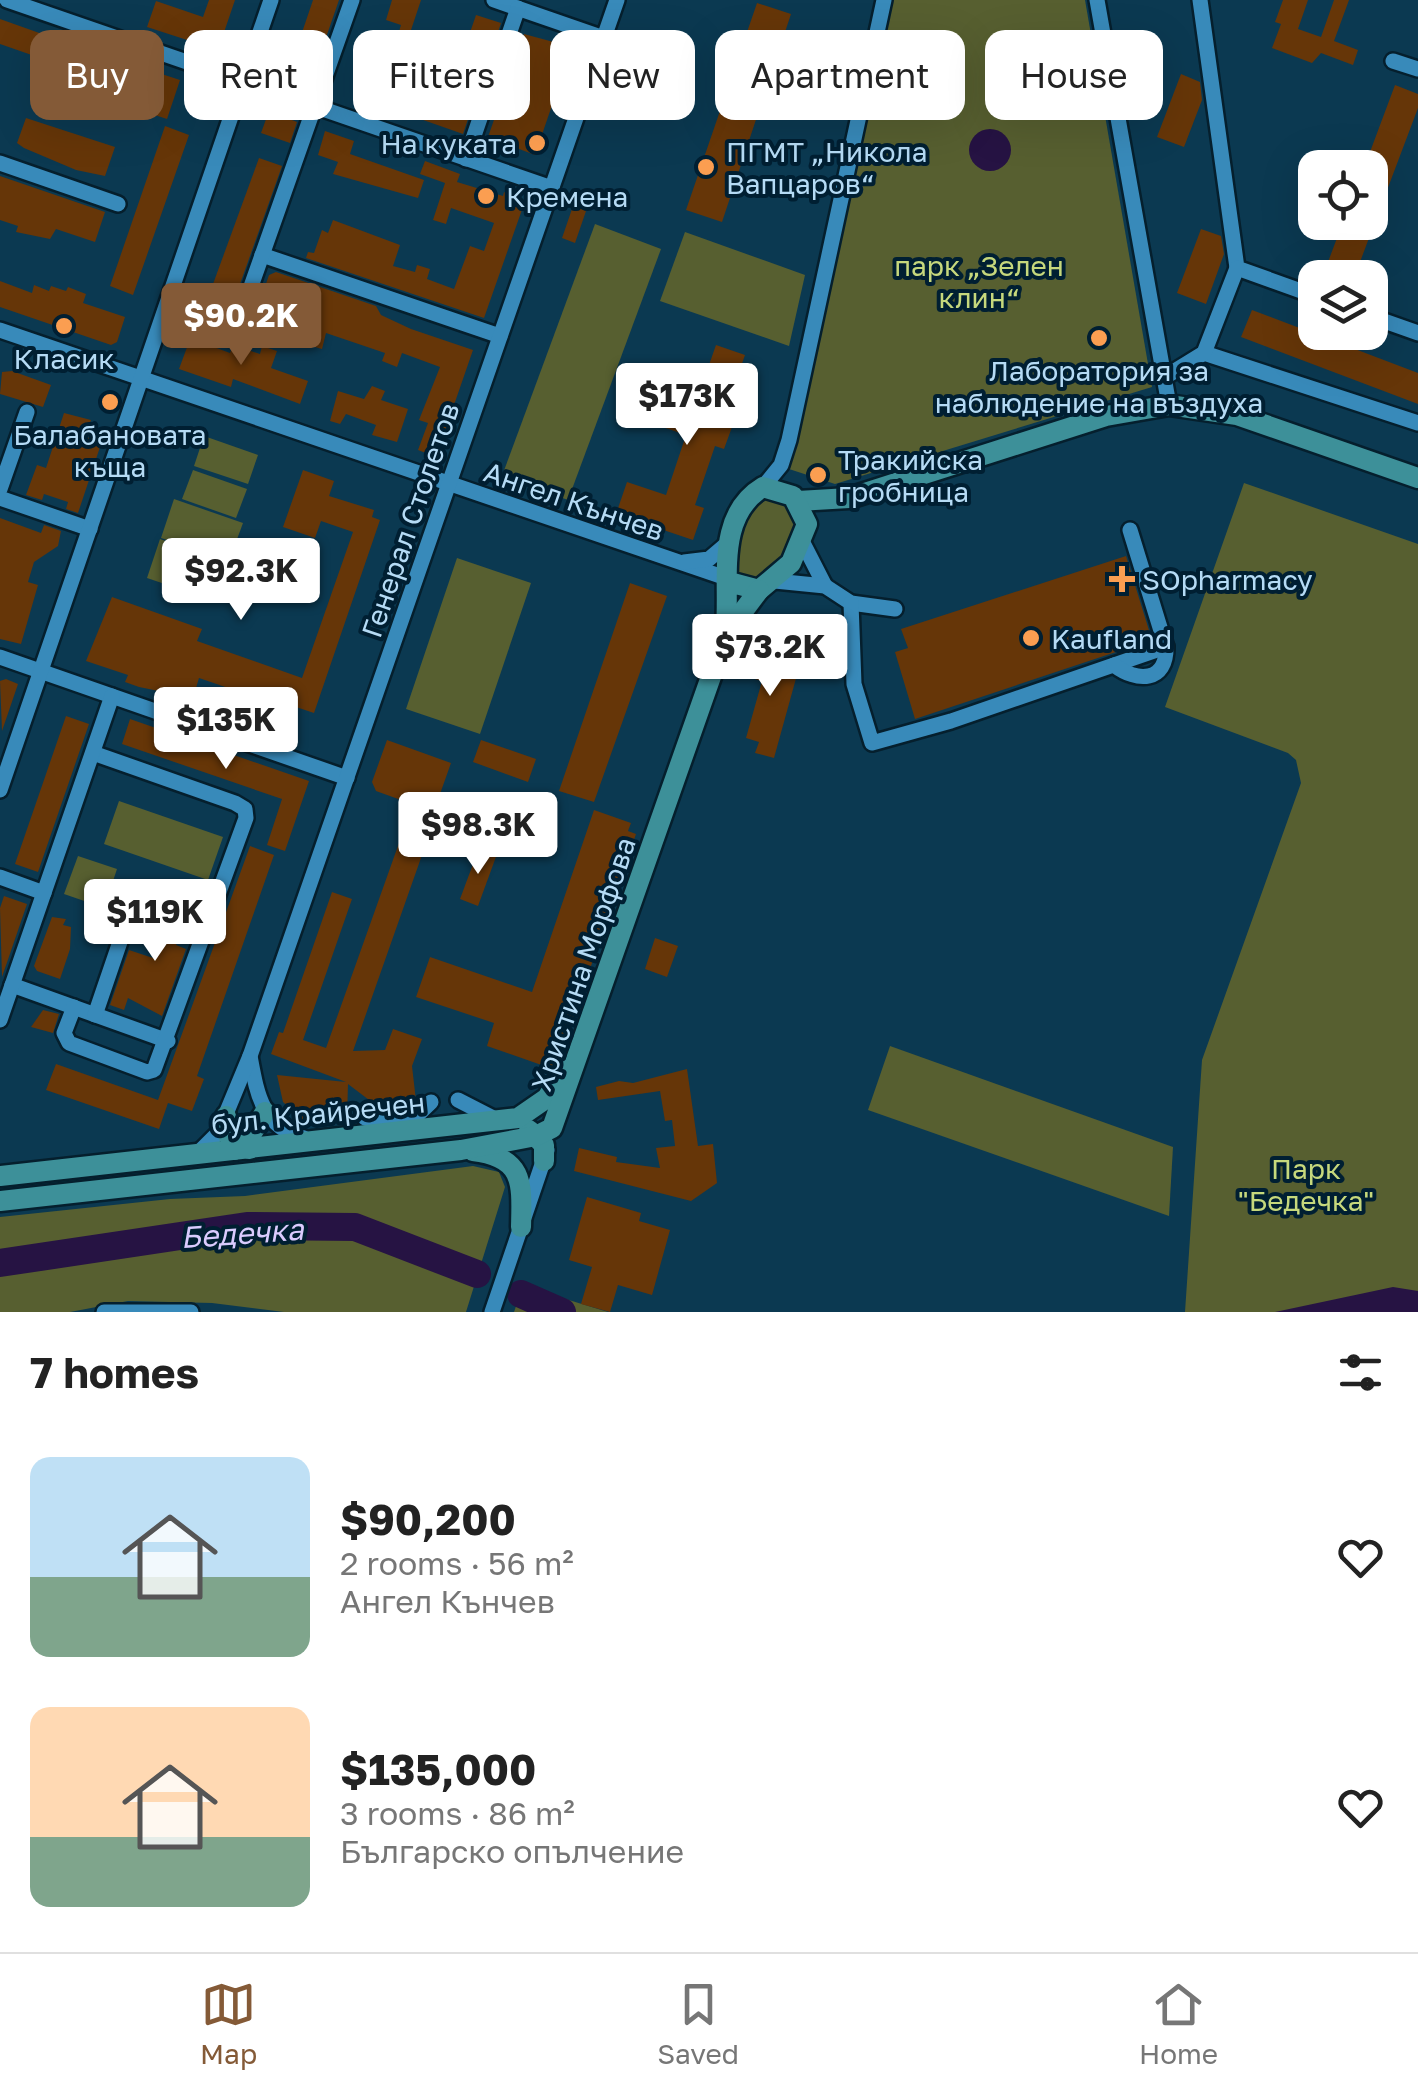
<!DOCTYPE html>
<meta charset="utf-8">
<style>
:root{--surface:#fff;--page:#f6f6f6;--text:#222;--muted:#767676;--line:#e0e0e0;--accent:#845a37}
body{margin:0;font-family:"Golos Text",sans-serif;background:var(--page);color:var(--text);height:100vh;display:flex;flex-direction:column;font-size:38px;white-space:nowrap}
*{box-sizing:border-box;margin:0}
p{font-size:32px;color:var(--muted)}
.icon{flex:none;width:55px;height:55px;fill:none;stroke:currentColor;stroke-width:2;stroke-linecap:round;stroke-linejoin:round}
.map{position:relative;height:1312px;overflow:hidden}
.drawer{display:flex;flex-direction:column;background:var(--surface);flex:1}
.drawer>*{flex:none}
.guide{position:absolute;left:30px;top:30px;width:1360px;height:90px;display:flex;gap:20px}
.tools{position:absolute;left:1298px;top:150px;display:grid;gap:20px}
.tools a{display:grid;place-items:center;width:90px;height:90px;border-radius:20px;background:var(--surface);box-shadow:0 10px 40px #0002;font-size:50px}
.price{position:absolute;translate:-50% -85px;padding:0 22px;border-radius:10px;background:#fff;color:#222;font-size:32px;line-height:65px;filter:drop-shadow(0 2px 5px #0008)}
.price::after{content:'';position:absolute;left:50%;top:60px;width:30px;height:22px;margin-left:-15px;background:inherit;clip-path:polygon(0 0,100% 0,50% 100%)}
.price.selected{background:var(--accent);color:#fff}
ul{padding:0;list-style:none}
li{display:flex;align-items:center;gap:30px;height:250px;padding:0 30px}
li span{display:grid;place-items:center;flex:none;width:280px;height:200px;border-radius:20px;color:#555}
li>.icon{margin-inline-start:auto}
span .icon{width:120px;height:120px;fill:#fffc;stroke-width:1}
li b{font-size:42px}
h2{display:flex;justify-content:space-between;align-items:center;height:120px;padding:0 30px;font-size:42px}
.chip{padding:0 35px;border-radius:20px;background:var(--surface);box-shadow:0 10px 40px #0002;font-size:35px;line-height:90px}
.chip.selected{background:var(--accent);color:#fff}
.tab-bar{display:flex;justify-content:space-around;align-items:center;height:140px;border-top:2px solid var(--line);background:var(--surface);font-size:28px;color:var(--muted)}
.tab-bar a{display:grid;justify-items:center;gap:5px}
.tab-bar .selected{color:var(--accent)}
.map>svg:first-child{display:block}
</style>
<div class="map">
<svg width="1418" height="1312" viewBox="0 0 1418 1312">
<rect width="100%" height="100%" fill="#0b3951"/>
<g fill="#575f30">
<polygon points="881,0 1085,0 1152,387 835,484 789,469 793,429"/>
<polygon points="595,224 661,249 568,500 502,476"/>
<polygon points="685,232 805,275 789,346 660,301"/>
<polygon points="204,436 258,455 248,484 194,466"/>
<polygon points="193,470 247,489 236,518 182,499"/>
<polygon points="1244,483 1418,544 1418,1312 1185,1312 1202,1060 1301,783 1296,760 1288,753 1165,707"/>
<path d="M777 498 787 502 799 520C795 541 780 565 763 579H745L737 572C734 543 743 501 777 498Z"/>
<polygon points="174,499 243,523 229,561 161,538"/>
<polygon points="160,539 229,563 215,601 147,578"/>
<polygon points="457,558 531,583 480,734 406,709"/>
<polygon points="119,801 223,837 208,880 104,844"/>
<polygon points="78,856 117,869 108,896 93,904 64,894"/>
<polygon points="890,1046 1173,1147 1169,1216 868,1110"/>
<polygon points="473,1166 499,1172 505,1187 466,1312 284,1312 212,1303 128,1301 70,1312 0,1312 0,1217 170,1199 245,1196"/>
<polygon points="523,1286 608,1312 514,1312"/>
</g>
<g fill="#261343">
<circle cx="990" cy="150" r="21"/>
<polygon points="1393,1287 1418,1291 1418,1312 1275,1312"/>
</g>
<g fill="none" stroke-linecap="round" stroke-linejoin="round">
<g stroke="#261343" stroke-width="28">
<polyline points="0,1263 247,1226 355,1227 477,1274"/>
<polyline points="521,1294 562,1312"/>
</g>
</g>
<g fill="#663608">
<polygon points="209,0 235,0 218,50 147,27 156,1 203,17"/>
<polygon points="313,0 339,0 313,75 290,68"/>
<polygon points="392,0 421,0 404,51 394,48 401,25 386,20"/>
<polygon points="1283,0 1308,0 1298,29 1321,37 1334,0 1349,0 1334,41 1358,50 1353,65 1321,53 1312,63 1272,48 1281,24 1275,22"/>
<polygon points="757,3 791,14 722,222 686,210"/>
<polygon points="476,15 501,23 490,56 465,47"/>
<polygon points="0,19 76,46 69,68 0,44"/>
<polygon points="524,34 572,47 535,155 488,137"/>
<polygon points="122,61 180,80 167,119 109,100 114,83 97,76 102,62 119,68"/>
<polygon points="363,72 471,110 463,134 355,96"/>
<polygon points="1181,74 1200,82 1202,100 1184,147 1157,137"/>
<polygon points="1395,85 1418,94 1418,108 1372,230 1354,278 1322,278 1343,222 1370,222 1370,168 1364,168"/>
<polygon points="269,111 297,122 290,143 261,133"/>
<polygon points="26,118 115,147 105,176 76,170 24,148 17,143"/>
<polygon points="165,126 189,135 133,295 110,286"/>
<polygon points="325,131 354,141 350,154 424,180 418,198 333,174 338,162 318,155"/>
<polygon points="259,158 282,166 229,315 208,307 209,295"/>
<polygon points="425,161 460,174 457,182 503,196 504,192 524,204 484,318 306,258 308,252 314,253 322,230 328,233 333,220 400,245 393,266 415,272 417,265 430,269 427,279 454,289 470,246 484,251 494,223 451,208 446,224 433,220 445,183 420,174"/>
<polygon points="0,176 105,212 95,242 56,229 50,239 16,232 18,226 0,220"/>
<polygon points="573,206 586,211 575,243 562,238"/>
<polygon points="1201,229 1221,236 1224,254 1206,304 1177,293"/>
<polygon points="276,272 376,306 381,315 411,329 473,350 436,457 418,450 428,423 419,420 440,367 402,353 397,367 382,361 385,353 326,333 322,349 304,344 313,313 280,301 269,327 253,321 269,275"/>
<polygon points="0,281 32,293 34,285 49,291 51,286 66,291 68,287 86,294 83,303 125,317 117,342 111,345 0,307"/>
<polygon points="1252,310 1418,373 1418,404 1241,337"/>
<polygon points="193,331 206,335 203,343 230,353 233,345 260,354 262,346 277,351 271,368 308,381 300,404 233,379 231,387 179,369"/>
<polygon points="716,345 745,355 725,412 736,416 724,449 715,446 695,505 704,508 693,540 616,514 627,482 666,495 686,435 645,421 656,388 696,402"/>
<polygon points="12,371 51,385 43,407 0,394 2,372"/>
<polygon points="372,386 385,391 381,400 408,409 397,442 372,435 376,425 346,414 340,424 330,421 338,391 364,399"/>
<polygon points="64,413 91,420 85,436 101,444 78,513 66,509 68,502 44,494 42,500 26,495 37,465 46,468"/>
<polygon points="303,470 334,481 329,496 374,510 372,517 380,520 314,713 293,706 292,710 199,678 193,698 139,687 125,682 128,675 86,661 112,597 202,629 197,641 302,678 353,532 321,521 315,538 283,527"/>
<polygon points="0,518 41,533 44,525 61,531 58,546 34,562 28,582 38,585 21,644 0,639"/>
<polygon points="1126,556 1152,640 915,719 895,652 908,648 901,629"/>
<polygon points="630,583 667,596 594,802 559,791"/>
<polygon points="750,650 800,664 774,758 755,753 759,742 746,738 762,681 744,676"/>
<polygon points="6,679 18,684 2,731 0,681"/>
<polygon points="66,716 89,724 38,872 15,864"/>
<polygon points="130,719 309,781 285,851 267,845 282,799 122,744"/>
<polygon points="387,740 451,763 440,794 448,817 376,791 372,782"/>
<polygon points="481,740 536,759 528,782 473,762"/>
<polygon points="594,810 631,823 628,831 636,834 560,1057 550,1068 487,1046 494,1023 416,997 430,957 532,992"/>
<polygon points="404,829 428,838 353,1051 385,1050 393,1029 422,1039 412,1066 416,1101 410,1107 377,1106 348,1084 347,1118 306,1122 283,1102 277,1075 346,1082 271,1054 279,1032 283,1033 332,892 352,899 303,1040 326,1048"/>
<polygon points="250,846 274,855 197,1076 204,1079 192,1111 168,1103 159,1129 46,1090 56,1064 158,1100"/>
<polygon points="479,848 497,854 478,906 460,899"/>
<polygon points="178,894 193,899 176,945 186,949 162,1016 128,998 124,1010 110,1005 129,950 156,959 164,934 156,931 168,900 175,902"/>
<polygon points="4,896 27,904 2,977 0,908"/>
<polygon points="52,917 66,919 63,925 71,927 70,949 60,979 37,971 34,966"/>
<polygon points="655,938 678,946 667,977 645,969"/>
<polygon points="43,1010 59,1014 53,1033 31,1027"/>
<polygon points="687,1069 698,1146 713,1144 717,1183 691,1201 574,1171 579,1148 617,1157 616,1162 660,1168 656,1148 675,1146 672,1120 665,1121 660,1091 598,1100 596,1087 619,1081 633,1083"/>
<polygon points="587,1197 641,1213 639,1221 670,1230 652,1295 618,1285 610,1312 581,1304 592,1267 569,1260"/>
</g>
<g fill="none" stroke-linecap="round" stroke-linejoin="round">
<defs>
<g id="minor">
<polyline points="7,0 552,188"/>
<polyline points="494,0 604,38"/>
<polyline points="1097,0 1169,405"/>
<polyline points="1200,0 1237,268 1315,296"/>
<polyline points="1393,61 1418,69"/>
<polyline points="466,159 518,8"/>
<polyline points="0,163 118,204"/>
<polyline points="262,255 500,336"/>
<polyline points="1370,316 1418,333"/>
<polyline points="204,318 236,329 352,0"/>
<polyline points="0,330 726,578"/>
<polyline points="1204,353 1418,423"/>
<polyline points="1165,377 1204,353 1237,268"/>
<polyline points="763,487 781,465 789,440 884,0"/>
<polyline points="0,489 27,412"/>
<polyline points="0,498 90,529"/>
<polyline points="803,543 825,586"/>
<polyline points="684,562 709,559 729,542"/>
<polyline points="775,581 825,586 851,603 895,609"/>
<polyline points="851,603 854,684 872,743 951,721 1166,647 1130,530"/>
<polyline points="0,657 347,778"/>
<path d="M1114 665C1137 683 1167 682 1166 647"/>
<polyline points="0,790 271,0"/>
<polyline points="0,877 44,893"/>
<polyline points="12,985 168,1041"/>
<polyline points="74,1007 64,1033 69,1043 147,1072 154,1070 246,818 245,809 235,803 93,753"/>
<polyline points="95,1015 137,892"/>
<polyline points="0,1020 112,696"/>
<path d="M250 1056C257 1094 262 1127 304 1138"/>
<polyline points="458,1100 497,1120"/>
<polyline points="365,1118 404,1116 424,1128"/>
<polyline points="405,1127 431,1102"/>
<polyline points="197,1154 218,1133 250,1056 617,0"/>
<polyline points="104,1312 191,1312"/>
<polyline points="492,1312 547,1150"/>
</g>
<g id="major">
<polyline points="798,501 849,498 1106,416 1169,405 1237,415 1418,478"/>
<path d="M726 627C730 580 715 516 763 487L793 496 807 524 791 563 759 590 729 582"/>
<polyline points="226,1116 228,1135 249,1149"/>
<polyline points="529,1130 544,1145 544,1161"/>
<polyline points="234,1150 249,1138 265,1112"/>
<path d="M473 1151C525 1157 522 1184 521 1227"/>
<polyline points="0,1176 518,1118 547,1098 565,1070"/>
<polyline points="0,1201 461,1150 536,1136 552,1128 726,634 759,590"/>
</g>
</defs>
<use href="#minor" stroke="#051f2d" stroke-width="20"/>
<use href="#major" stroke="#051f2d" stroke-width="25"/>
<use href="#minor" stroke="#388aba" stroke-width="15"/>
<use href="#major" stroke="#3d9099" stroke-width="20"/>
</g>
<g fill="#fb9e51" stroke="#001f32" stroke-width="4">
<circle cx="537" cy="143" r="10"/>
<circle cx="706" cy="167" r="10"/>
<circle cx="486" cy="196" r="10"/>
<circle cx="64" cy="326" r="10"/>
<circle cx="1099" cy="338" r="10"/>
<circle cx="110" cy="402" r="10"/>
<circle cx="818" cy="475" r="10"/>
<path d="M1117 564h10v10h10v10h-10v10h-10v-10h-10v-10h10z"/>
<circle cx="1031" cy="638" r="10"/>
</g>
<g text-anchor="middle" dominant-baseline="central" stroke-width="8" stroke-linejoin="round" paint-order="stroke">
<g font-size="28" fill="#b5dbf5" stroke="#001f32" text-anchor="start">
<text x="517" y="143" text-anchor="end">На куката</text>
<text x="726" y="151">ПГМТ „Никола<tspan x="726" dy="32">Вапцаров“</tspan></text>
<text x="506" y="196">Кремена</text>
<text x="64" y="358" text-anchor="middle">Класик</text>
<text x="1099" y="370" text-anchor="middle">Лаборатория за<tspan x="1099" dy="32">наблюдение на въздуха</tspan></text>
<text x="110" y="434" text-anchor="middle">Балабановата<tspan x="110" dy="32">къща</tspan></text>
<text x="838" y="459">Тракийска<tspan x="838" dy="32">гробница</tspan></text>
<text x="1142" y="579">SOpharmacy</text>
<text x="1051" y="638">Kaufland</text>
</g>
<g font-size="28" fill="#c6d87c" stroke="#001f32">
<text x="979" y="265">парк „Зелен<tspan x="979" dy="32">клин“</tspan></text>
<text x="1306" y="1168">Парк<tspan x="1306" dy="32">"Бедечка"</tspan></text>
</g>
<g font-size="28" fill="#b5dbf5" stroke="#001f32">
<text transform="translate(574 501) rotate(19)">Ангел Кънчев</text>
<text transform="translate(410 520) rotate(-71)">Генерал Столетов</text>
<text transform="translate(583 964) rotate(-71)">Христина Морфова</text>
<text transform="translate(318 1113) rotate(-6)">бул. Крайречен</text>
</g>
<g font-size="30" font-style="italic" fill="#dacbfe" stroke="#001f32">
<text transform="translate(242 1233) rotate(-4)">Бедечка</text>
</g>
</g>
</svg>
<div class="tools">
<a><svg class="icon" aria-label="locate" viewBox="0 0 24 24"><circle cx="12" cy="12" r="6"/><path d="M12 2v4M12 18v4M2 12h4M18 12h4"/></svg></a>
<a><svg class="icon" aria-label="layers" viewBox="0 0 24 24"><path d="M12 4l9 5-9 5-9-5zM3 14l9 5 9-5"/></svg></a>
</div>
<b class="price selected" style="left:241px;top:368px">$90.2K</b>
<b class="price" style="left:687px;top:448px">$173K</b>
<b class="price" style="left:241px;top:623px">$92.3K</b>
<b class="price" style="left:770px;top:699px">$73.2K</b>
<b class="price" style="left:226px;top:772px">$135K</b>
<b class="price" style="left:478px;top:877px">$98.3K</b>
<b class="price" style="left:155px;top:964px">$119K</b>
<div class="guide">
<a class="chip selected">Buy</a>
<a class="chip">Rent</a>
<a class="chip">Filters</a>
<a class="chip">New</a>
<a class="chip">Apartment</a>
<a class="chip">House</a>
</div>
</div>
<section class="drawer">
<h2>7 homes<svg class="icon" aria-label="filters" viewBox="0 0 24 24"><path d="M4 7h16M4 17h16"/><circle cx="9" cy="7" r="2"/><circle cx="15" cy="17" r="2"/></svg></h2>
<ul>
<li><span style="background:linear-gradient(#bfe0f5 60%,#7fa58c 0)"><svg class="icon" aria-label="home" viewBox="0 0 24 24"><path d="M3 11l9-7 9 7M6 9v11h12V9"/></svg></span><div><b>$90,200</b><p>2 rooms · 56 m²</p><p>Ангел Кънчев</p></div><svg class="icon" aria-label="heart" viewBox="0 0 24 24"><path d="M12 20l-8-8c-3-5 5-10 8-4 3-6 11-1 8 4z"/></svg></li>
<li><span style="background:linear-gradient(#ffd9b3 65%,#7fa58c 0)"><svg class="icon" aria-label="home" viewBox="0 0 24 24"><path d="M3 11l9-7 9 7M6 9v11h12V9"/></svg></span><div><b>$135,000</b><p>3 rooms · 86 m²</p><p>Българско опълчение</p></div><svg class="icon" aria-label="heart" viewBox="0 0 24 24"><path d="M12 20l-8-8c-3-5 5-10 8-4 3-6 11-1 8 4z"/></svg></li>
</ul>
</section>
<nav class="tab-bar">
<a class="selected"><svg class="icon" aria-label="map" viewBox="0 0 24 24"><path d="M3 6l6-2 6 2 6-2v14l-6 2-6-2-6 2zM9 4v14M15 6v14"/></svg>Map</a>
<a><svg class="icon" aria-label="saved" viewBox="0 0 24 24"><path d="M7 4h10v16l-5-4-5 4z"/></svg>Saved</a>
<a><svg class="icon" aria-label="home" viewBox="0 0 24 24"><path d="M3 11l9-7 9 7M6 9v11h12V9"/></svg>Home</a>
</nav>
